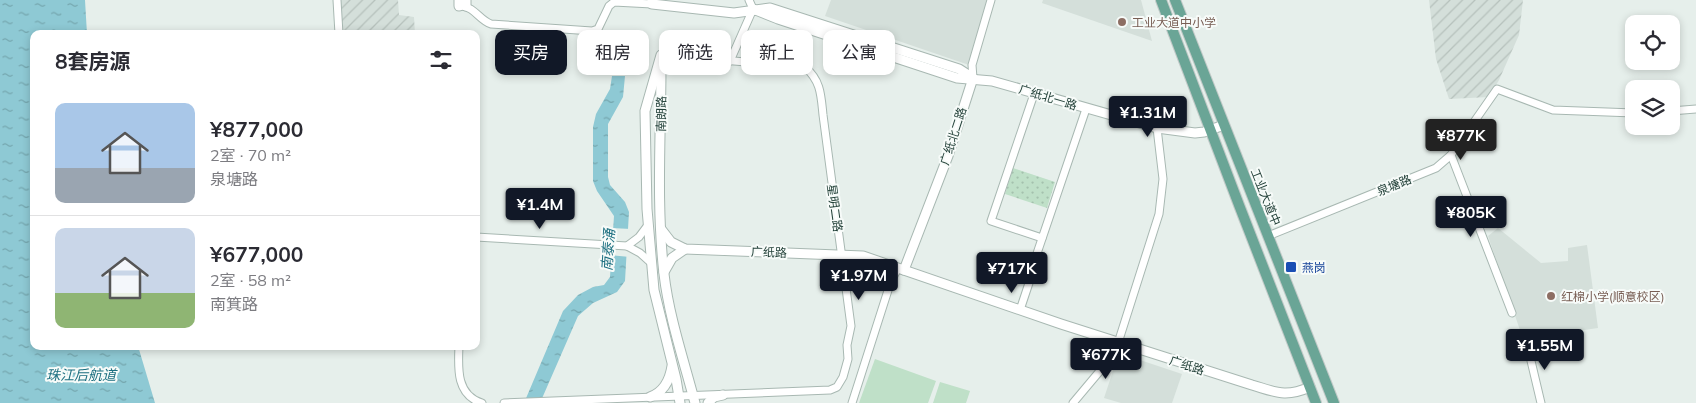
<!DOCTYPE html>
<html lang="zh">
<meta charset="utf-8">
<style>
:root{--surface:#fff;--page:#f7f7f7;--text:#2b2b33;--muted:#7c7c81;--line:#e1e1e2;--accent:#111827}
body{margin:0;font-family:Mulish,"Noto Sans SC",sans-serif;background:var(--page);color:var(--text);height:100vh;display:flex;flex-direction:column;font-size:19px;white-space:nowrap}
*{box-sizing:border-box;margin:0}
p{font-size:16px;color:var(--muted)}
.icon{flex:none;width:28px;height:28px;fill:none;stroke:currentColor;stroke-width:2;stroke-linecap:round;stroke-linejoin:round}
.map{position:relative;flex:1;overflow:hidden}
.side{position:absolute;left:30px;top:30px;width:450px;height:320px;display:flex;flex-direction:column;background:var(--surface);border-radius:10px;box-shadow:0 2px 8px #0003}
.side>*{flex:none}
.guide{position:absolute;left:495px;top:30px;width:475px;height:45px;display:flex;gap:10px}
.tools{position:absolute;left:1625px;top:15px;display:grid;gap:10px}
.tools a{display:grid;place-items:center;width:55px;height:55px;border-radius:10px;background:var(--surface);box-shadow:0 2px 8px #0003;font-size:25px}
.price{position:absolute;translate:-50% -42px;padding:0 11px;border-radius:5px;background:var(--accent);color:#fff;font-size:16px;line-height:32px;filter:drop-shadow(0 1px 2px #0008)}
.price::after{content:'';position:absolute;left:50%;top:30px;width:15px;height:11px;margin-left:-8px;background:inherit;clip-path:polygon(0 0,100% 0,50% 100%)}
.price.selected{background:#222;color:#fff}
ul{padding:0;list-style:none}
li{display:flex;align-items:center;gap:15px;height:125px;padding:0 25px}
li+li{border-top:1px solid var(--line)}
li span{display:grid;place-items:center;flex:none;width:140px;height:100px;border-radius:10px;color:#555}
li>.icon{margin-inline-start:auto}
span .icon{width:60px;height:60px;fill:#fffc;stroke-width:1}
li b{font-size:21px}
h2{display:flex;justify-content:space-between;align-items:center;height:60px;padding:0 25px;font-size:21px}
.tag{padding:0 18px;border-radius:10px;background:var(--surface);box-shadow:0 2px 8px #0003;font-size:18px;line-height:45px}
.tag.selected{background:var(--accent);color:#fff}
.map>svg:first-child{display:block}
</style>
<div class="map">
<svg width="1696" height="403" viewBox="0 0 1696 403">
<defs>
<pattern id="industrial-furrows" width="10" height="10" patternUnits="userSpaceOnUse" patternTransform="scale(1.25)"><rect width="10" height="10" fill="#d4dfda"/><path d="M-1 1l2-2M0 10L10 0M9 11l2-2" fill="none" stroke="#b6c1bc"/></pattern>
<pattern id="park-dots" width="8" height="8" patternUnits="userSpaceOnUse" patternTransform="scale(1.25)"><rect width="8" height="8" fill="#bfe0c8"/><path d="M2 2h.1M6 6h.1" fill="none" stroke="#a4c1ad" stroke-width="1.8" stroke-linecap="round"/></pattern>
<pattern id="water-ripples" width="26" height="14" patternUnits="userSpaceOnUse" patternTransform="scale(1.25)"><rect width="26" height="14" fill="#8ec9d4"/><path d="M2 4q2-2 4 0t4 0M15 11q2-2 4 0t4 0" fill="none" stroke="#74a5ad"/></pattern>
</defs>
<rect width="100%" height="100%" fill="#e6efeb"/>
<g fill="#d4dfda">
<polygon points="831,0 987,0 969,65 825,16"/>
<polygon points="1043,0 1141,0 1152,41 1042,3"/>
<polygon points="1498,228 1541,263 1568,261 1568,248 1587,245 1598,328 1523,339 1488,236"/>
<polygon points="1119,353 1182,374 1172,403 1121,403 1104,398"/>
</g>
<g fill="url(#industrial-furrows)">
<polygon points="339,0 398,0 399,15 414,17 415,34 342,34"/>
<polygon points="1429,0 1523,0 1519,35 1499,80 1489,97 1449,99 1436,59"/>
</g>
<polygon fill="url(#park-dots)" points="1013,168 1055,182 1047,208 1005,194"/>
<g fill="#bfe0c8">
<polygon points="875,359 936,381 928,403 859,403"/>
<polygon points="940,382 970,391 966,403 933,403"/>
</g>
<g fill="url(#water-ripples)">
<polygon points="0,0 85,0 87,34 34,34 34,346 138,346 155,403 0,403"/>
<polygon points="612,76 625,76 623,97 608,124 608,177 610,185 625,202 629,212 625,281 617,292 593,303 578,316 540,403 524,403 563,311 578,295 593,287 604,285 610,277 614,216 597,191 593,181 593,127 596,114 610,89"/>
</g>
<polygon fill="#e6efeb" points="611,228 631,229 630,257 609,255"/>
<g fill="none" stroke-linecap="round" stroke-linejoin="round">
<defs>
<g id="minor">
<polyline points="337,0 339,34"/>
<path d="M461 6C475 7 479 20 491 24L592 31 598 29 609 6 614 2 652 4"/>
<polyline points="730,61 753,9 749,0"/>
<polyline points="973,78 972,65 991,0"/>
<polyline points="1034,94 991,221 1042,238"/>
<polyline points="1671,111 1696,109"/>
<polyline points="1451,155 1512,313"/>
<polyline points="1268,236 1436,168 1451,155 1497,89 1553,110 1634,113"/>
<polyline points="476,237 627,246 640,253 650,262"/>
<polyline points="627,246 639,237 648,225"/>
<polyline points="1020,310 1030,280 1030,274 1086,109"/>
<polyline points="1527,344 1541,403"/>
<path d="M459 346C458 368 456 395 482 403"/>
<path d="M504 403 830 390 837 387 843 377 848 359 847 345 851 326 823 115C821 95 821 81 805 67L661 55"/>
<polyline points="852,403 891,281 898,268"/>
<polyline points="1073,403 1099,372 1118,343 1159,214 1163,179 1157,128"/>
</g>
<g id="tertiary">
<polyline points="652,0 652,4 734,13 770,8 959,69 973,78"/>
<polyline points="459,6 459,0"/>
<polyline points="466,6 466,0"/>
<polyline points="753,9 778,19 957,78 992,81 1157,128 1195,133 1204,132 1224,125"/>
<polyline points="661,55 645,111 647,209 654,290 676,379 680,403"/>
<path d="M661 65C661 134 656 204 664 274 669 317 684 361 695 403"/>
<path d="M661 229 671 242 685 249 863 256 1061 324 1252 385C1276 392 1285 398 1310 387"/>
<polyline points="904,270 948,156 973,78"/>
<polyline points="664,272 672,258 685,249"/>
<path d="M650 397C664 392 670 379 672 366"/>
<polyline points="708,403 714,397 723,395"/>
</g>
<g id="primary">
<polyline points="1161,0 1239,205 1316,403"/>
<polyline points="1175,0 1334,403"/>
</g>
</defs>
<use href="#minor" stroke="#a8b8b2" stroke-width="9"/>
<use href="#tertiary" stroke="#a8b8b2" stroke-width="11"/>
<use href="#primary" stroke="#c2cac8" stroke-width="12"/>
<use href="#minor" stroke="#fff" stroke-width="7"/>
<use href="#tertiary" stroke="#fff" stroke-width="9"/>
<use href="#primary" stroke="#6aa596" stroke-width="10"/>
</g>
<g fill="#8d6e63" stroke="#f7fbf9" stroke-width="2">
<circle cx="1122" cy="22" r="5"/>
<circle cx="1551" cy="296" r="5"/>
</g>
<rect fill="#1a4fb4" stroke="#f7fbf9" stroke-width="2" x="1285" y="261" width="12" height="12" rx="2.5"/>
<g text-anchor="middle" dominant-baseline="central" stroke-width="4" stroke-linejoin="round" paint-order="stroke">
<g font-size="12" fill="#785e54" stroke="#f7fbf9" text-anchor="start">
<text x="1132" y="22">工业大道中小学</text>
<text x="1561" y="296">红棉小学(顺意校区)</text>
</g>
<g font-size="12" fill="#24423a" stroke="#f7fbf9">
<text transform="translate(1048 97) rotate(17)">广纸北一路</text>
<text transform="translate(661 114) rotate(-89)">南朗路</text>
<text transform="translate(953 136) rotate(-72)">广纸北二路</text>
<text transform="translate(1394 185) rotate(-22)">泉塘路</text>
<text transform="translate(1266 197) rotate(68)">工业大道中</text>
<text transform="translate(835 208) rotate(82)">星明二路</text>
<text transform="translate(769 252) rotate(2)">广纸路</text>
<text transform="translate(1187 365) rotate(18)">广纸路</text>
</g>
<g font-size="12" fill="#164399" stroke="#f7fbf9" text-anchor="start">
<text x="1302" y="267">燕岗</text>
</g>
<g font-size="14" font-style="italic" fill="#1c6f80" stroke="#f7fbf9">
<text transform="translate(608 250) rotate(-86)">南泰涌</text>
<text x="81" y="375">珠江后航道</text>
</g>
</g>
</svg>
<div class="tools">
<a><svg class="icon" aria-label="locate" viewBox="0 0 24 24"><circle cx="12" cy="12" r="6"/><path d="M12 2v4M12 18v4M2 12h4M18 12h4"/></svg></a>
<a><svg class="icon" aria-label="layers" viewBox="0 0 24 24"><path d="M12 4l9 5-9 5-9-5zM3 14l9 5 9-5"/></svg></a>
</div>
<b class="price" style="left:1148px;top:138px">¥1.31M</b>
<b class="price selected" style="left:1461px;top:161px">¥877K</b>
<b class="price" style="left:540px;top:230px">¥1.4M</b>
<b class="price" style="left:1471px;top:238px">¥805K</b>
<b class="price" style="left:1012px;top:294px">¥717K</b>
<b class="price" style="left:859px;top:301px">¥1.97M</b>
<b class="price" style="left:1545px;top:371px">¥1.55M</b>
<b class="price" style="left:1106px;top:380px">¥677K</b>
<div class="guide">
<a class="tag selected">买房</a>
<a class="tag">租房</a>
<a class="tag">筛选</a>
<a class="tag">新上</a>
<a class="tag">公寓</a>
</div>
<section class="side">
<h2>8套房源<svg class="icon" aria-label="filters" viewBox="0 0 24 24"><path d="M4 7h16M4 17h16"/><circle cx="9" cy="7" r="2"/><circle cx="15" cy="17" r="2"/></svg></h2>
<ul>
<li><span style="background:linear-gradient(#a9c7e8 65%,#9aa5b1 0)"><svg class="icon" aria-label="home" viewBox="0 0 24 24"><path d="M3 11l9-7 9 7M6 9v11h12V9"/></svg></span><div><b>¥877,000</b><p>2室 · 70 m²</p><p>泉塘路</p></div></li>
<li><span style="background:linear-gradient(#c9d6e8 65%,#8fb573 0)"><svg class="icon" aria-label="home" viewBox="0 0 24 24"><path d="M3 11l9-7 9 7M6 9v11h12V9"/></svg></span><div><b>¥677,000</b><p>2室 · 58 m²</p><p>南箕路</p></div></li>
</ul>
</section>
</div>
